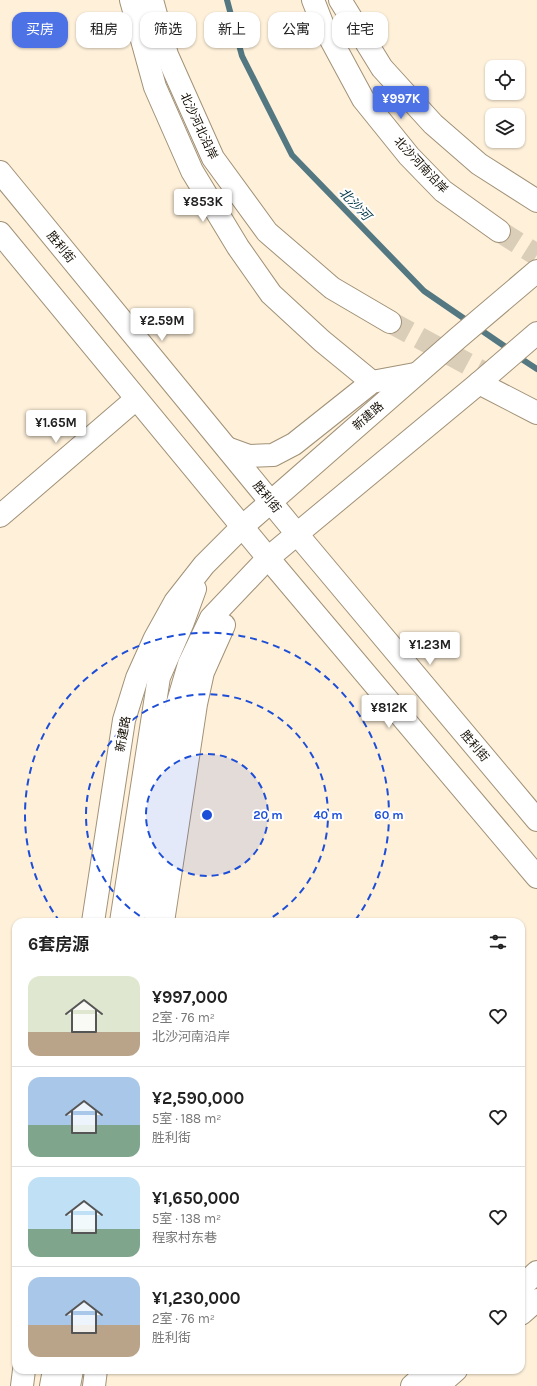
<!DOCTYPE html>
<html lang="zh">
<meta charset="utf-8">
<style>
:root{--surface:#fff;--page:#f6f6f6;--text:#222;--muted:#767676;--line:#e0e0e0;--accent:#4d72e5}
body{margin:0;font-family:Karla,"Noto Sans SC",sans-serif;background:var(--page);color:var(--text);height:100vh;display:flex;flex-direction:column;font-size:15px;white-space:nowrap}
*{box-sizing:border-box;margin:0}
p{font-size:13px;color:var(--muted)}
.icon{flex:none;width:22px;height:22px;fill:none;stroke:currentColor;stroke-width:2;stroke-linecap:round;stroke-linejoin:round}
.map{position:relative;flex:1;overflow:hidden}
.details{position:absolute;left:12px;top:918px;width:513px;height:456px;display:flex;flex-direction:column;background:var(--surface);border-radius:12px;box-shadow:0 1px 3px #0004}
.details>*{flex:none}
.guide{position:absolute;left:12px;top:12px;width:513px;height:36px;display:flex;gap:8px}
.fabs{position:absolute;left:485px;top:60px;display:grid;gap:8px}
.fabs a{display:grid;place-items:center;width:40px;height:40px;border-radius:8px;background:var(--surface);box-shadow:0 1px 3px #0004;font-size:20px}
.price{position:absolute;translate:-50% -34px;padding:0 9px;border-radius:4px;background:#fff;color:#222;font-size:13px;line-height:26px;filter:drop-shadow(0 1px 2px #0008)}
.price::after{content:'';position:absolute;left:50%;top:24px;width:12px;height:9px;margin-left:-6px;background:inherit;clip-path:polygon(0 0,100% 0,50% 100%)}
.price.current{background:var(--accent);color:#fff}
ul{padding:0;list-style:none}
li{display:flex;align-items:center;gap:12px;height:100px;padding:0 16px}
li+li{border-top:1px solid var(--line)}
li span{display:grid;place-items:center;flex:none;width:112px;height:80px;border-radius:12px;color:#555}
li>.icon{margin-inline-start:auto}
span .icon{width:48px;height:48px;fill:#fffc;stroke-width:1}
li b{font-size:17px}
h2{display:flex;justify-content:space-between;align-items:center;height:48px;padding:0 16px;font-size:17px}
.tag{padding:0 14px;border-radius:12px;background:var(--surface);box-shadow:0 1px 3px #0004;font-size:14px;line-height:36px}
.tag.current{background:var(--accent);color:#fff}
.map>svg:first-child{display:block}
</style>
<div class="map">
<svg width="537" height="1386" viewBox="0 0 537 1386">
<rect width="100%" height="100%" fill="#fef0d9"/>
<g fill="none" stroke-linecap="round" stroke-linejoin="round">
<g stroke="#537882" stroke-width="6">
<polyline points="227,0 242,56 292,155 424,291 510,350"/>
<polyline points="517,356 537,369"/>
</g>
<g stroke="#dbceb9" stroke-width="22" stroke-dasharray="22 11" stroke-linecap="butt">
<polyline points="499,231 537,255"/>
<polyline points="390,322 503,383"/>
</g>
<defs>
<g id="minor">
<polyline points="131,0 155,87 192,171 238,247 271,294 322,341 372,382"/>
<polyline points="152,0 167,55 213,158 267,232 332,288 390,322"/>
<polyline points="313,0 322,23 363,99 409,156 443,191 499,231"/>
<polyline points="340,0 382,68 433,124 479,164 537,201"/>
<polyline points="479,383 537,413"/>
<polyline points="0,516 136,399"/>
</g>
<g id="major">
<polyline points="0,172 297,534 537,820"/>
<polyline points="0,233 268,558 537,877"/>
<polyline points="227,448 249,456 273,455 294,444 372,382 415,374"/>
<polyline points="93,922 124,720 137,678 155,638 175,602 204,565 242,527 458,338 537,271"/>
<polyline points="121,922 159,677 183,622 195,589"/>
<polyline points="142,922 175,712 189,664 211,618 268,558 479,383 537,333"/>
<polyline points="163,922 196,704 203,672 224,625"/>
<polyline points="521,1287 537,1272"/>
<polyline points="521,1314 537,1300"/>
<polyline points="22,1386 24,1370"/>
<polyline points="51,1386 54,1370"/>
<polyline points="69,1386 72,1370"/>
<polyline points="94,1386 96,1370"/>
<polyline points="412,1386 430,1370"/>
<polyline points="438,1386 456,1370"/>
</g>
</defs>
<use href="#minor" stroke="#a19177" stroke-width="24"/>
<use href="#major" stroke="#a19177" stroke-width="24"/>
<use href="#minor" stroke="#fff" stroke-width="22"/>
<use href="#major" stroke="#fff" stroke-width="22"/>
</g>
<circle cx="207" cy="815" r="61" fill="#1d4ed8" fill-opacity=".12"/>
<g fill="none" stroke="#1d4ed8" stroke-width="2" stroke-dasharray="7 5">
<circle cx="207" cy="815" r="61"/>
<path d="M150 922A121 121 0 1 1 264 922"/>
<path d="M60 922A182 182 0 1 1 354 922"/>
</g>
<g text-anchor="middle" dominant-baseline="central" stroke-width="4" stroke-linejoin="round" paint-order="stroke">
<g font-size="12" fill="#161006" stroke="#fff">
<text transform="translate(199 126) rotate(65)">北沙河北沿岸</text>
<text transform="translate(421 165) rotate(47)">北沙河南沿岸</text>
<text transform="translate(61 247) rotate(51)">胜利街</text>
<text transform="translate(368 416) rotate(-41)">新建路</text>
<text transform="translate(267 497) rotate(51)">胜利街</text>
<text transform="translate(123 734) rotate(-80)">新建路</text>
<text transform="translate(475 746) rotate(50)">胜利街</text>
</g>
<g font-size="13" font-style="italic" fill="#023645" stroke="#fff">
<text transform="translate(355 204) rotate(46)">北沙河</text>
</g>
</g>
<circle cx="207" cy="815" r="6" fill="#1d4ed8" stroke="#fff" stroke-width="2"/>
<g font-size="12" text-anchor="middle" font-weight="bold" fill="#1d4ed8" stroke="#fff" stroke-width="4" stroke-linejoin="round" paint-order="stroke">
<text x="268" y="819">20 m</text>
<text x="328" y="819">40 m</text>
<text x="389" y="819">60 m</text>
</g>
</svg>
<div class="fabs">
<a><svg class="icon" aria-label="locate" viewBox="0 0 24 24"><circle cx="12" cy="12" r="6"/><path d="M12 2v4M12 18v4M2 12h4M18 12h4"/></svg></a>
<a><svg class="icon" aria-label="layers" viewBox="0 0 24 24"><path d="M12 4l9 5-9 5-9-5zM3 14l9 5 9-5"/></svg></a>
</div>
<b class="price current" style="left:401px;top:120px">¥997K</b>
<b class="price" style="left:203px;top:223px">¥853K</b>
<b class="price" style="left:162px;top:342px">¥2.59M</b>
<b class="price" style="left:56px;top:444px">¥1.65M</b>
<b class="price" style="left:430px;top:666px">¥1.23M</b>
<b class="price" style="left:389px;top:729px">¥812K</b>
<div class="guide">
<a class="tag current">买房</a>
<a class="tag">租房</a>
<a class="tag">筛选</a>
<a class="tag">新上</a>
<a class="tag">公寓</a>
<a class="tag">住宅</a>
</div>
<section class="details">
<h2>6套房源<svg class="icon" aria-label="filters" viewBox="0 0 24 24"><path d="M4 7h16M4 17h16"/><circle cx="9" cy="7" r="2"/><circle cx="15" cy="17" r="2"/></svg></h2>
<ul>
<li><span style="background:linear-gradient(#dfe7d0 70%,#b9a48a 0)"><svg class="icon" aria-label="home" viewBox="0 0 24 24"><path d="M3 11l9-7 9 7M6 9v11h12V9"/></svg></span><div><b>¥997,000</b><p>2室 · 76 m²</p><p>北沙河南沿岸</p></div><svg class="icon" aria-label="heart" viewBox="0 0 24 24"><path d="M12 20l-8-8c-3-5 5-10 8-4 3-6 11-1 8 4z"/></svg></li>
<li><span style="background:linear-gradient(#a9c7e8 60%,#7fa58c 0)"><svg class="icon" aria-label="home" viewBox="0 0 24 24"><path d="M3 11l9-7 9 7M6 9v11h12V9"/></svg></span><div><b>¥2,590,000</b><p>5室 · 188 m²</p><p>胜利街</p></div><svg class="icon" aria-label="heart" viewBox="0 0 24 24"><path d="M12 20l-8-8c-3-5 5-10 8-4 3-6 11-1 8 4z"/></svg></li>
<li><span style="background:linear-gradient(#bfe0f5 65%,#7fa58c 0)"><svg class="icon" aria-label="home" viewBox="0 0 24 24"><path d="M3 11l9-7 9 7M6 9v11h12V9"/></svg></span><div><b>¥1,650,000</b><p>5室 · 138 m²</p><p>程家村东巷</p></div><svg class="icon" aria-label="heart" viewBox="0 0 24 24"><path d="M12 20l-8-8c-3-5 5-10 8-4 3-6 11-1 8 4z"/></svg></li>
<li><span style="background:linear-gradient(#a9c7e8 60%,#b9a48a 0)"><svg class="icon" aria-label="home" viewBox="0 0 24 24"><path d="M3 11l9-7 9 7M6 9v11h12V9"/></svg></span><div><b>¥1,230,000</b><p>2室 · 76 m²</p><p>胜利街</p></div><svg class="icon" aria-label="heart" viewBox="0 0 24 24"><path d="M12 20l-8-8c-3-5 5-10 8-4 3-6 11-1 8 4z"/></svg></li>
</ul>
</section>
</div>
